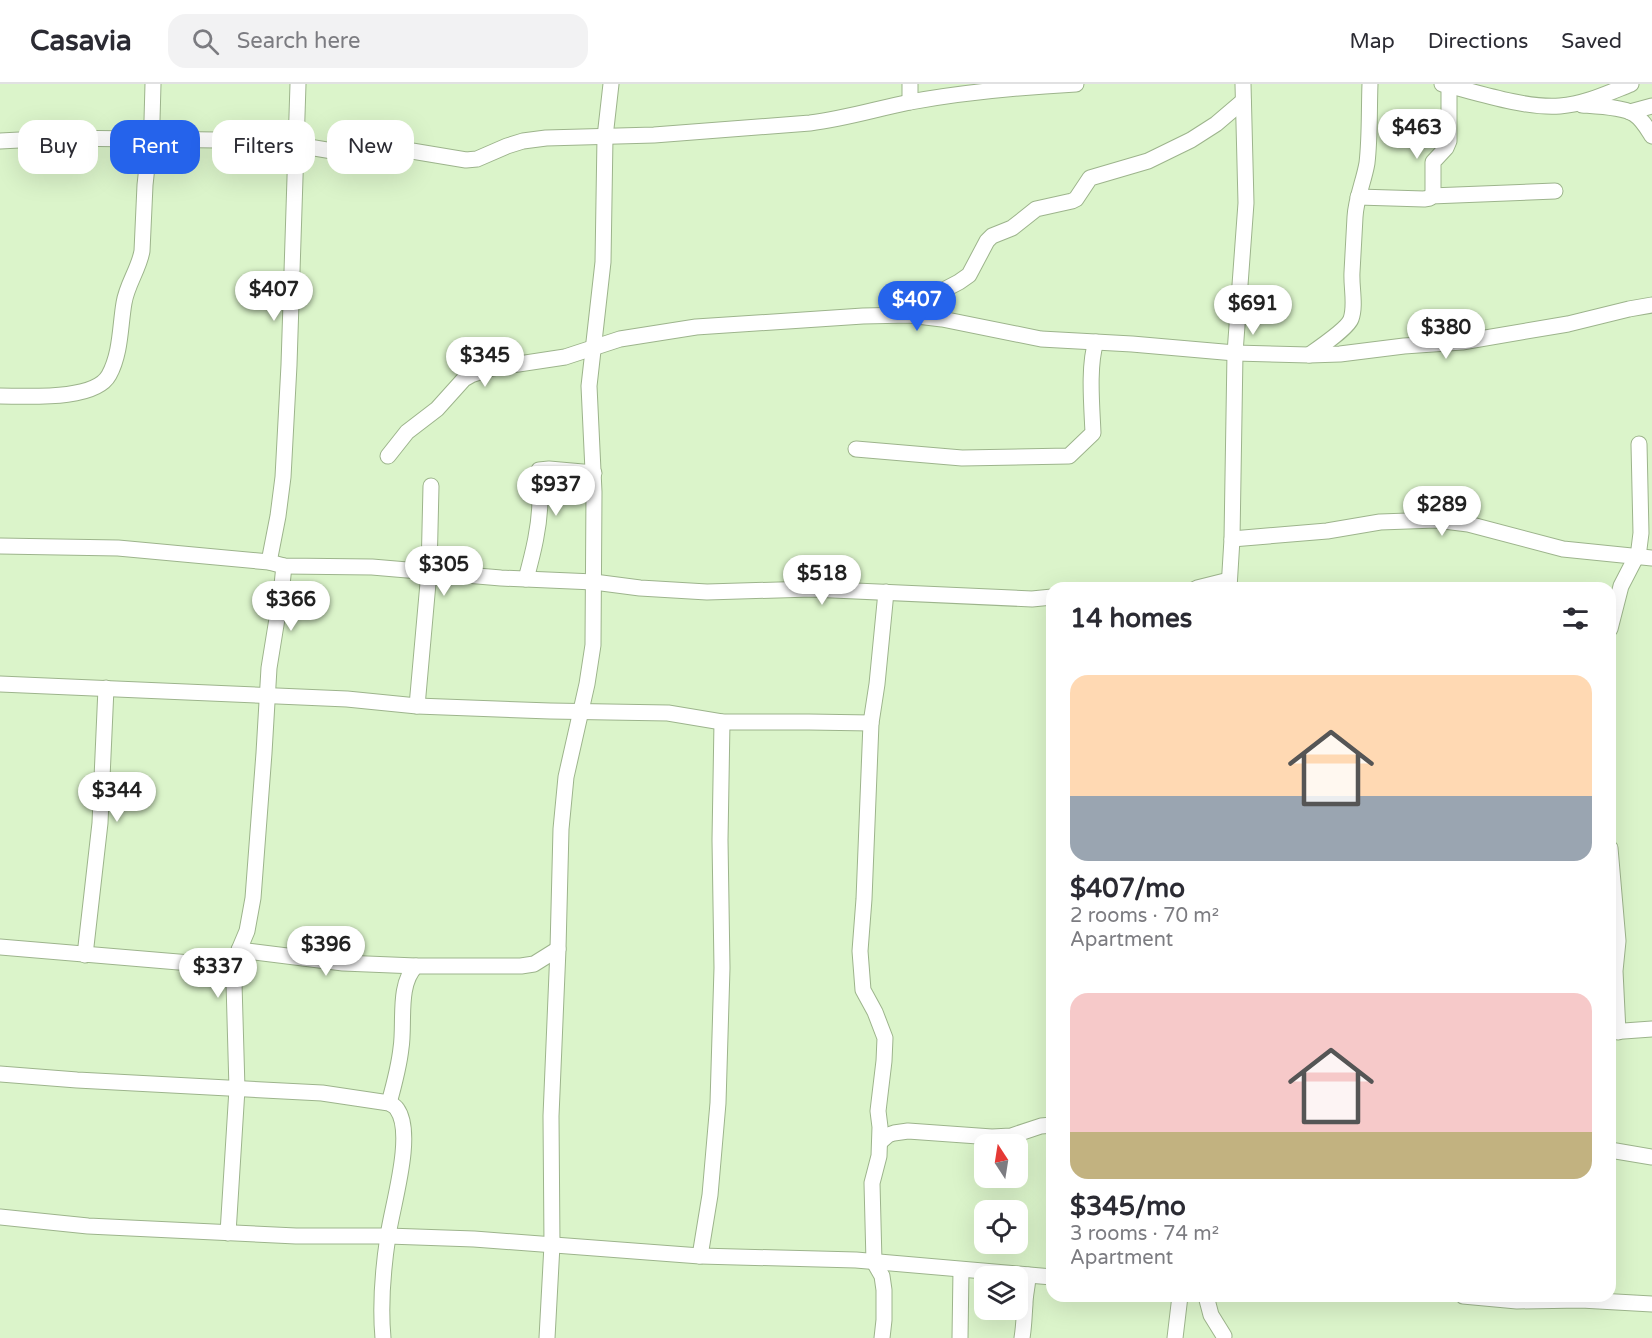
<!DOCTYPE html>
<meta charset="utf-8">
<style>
:root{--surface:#fff;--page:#f2f2f3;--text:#2b2b33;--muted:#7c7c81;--line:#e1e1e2;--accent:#2563eb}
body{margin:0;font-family:"Varela Round",sans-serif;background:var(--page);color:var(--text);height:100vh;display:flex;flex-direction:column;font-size:22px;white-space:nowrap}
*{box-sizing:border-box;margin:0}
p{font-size:20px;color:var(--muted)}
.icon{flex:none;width:33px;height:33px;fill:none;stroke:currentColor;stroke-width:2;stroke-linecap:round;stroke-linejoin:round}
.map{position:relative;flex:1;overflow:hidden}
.drawer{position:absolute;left:1046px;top:498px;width:570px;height:720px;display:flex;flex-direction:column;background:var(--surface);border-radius:18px;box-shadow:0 6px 24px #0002}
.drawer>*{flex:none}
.banner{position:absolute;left:18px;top:36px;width:570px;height:54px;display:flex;gap:12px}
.needle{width:39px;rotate:348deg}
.tools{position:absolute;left:974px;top:1050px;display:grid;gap:12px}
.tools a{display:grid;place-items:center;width:54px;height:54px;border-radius:12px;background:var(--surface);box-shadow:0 6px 24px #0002;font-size:30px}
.price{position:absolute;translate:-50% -51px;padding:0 14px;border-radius:21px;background:#fff;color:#222;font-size:20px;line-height:39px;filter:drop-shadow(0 2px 3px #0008)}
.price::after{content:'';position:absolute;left:50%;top:36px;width:18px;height:14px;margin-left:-9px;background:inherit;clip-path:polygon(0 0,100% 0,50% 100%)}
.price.selected{background:var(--accent);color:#fff}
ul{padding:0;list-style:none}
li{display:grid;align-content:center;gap:12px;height:318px;padding:0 24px}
li span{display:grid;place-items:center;height:186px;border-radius:18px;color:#555}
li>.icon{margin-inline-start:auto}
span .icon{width:108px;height:108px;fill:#fffc;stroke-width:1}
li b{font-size:26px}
h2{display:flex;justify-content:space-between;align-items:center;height:72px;padding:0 24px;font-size:26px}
.pill{padding:0 21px;border-radius:18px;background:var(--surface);box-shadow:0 6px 24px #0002;font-size:21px;line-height:54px}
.pill.selected{background:var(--accent);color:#fff}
header{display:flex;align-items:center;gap:36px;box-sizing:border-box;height:84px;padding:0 30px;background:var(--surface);border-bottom:2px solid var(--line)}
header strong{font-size:28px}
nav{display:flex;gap:33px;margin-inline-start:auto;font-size:21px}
.search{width:420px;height:54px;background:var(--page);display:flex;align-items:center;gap:15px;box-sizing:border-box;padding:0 21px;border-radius:18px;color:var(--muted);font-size:22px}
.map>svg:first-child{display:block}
</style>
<header>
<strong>Casavia</strong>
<div class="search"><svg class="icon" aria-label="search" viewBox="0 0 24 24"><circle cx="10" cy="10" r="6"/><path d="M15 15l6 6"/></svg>Search here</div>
<nav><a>Map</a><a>Directions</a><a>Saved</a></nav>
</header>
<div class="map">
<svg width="1652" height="1254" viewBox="0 0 1652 1254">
<rect width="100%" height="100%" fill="#dbf4ca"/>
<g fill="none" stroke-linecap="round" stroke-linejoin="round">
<defs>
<g id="street">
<polyline points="910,0 910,18"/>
<path d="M1442 0C1477 8 1526 25 1560 22 1585 20 1608 9 1631 0"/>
<path d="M1582 21C1595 22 1623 23 1634 30 1642 35 1647 44 1652 52"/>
<polyline points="1630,28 1652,22"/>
<path d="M0 57 58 54 217 56 297 61 362 72 406 66 466 76 477 75 507 62 523 57 546 54 654 51 810 39C844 35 876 25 910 18 965 8 1020 3 1076 0"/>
<polyline points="1431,112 1555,107"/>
<polyline points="1358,113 1424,115 1430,114 1433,109 1433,78 1446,64 1449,57 1449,2"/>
<polyline points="895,227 919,219 959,198 969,191 987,157 992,152 1012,144 1036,125 1072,117 1076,115 1090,94 1148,77 1191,56 1216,40 1243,17"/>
<path d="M1309 271C1319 264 1348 244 1351 235 1356 221 1351 203 1352 188 1353 170 1354 151 1355 133 1356 114 1364 97 1367 79 1370 53 1369 26 1370 0"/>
<path d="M0 312C27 312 95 317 109 291 121 269 120 242 124 219 127 200 139 185 142 167L145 101 152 36 153 0"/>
<path d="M856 365 962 374 1069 372 1093 349C1092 324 1088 281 1096 258"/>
<polyline points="388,372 407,348 437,325 464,295 471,291 492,284 565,273 620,255 696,243 863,232 909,231 942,235 1041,255 1132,260 1235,269 1309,271 1340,270 1404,262 1462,258 1568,240 1629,225 1652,221"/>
<polyline points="1232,455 1327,447 1380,438 1436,436 1468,440 1563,465 1652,474"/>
<polyline points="0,462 118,464 269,478 284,482 372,483 501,494 594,498 640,504 707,508 811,505 1032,515 1052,513"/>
<polyline points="1638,473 1641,449 1639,360"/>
<polyline points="269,478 278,432 283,393 289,281 298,0"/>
<path d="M526 495C533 469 540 442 540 414 539 405 535 395 539 386L549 385 594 389"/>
<polyline points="1197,504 1229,496"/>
<polyline points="1229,504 1232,455 1235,269 1246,119 1243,0"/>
<polyline points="1610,545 1621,502 1636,473"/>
<polyline points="0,600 347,615 417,622 550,627 668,629 722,638 809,638 871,639 877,600 886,508"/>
<polyline points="417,622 429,488 431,402"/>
<polyline points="871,639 864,815 860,867 863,906 875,928 885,954 884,977 878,1027 880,1043 879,1072 872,1099 874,1178 882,1192 884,1206 884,1236 882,1254"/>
<polyline points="1610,764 1618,857 1615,887 1618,948"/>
<path d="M0 863 214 881C225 885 229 889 234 899L237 1005 228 1149"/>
<polyline points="239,866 343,879 416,882"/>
<polyline points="85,871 100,739 106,604"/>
<polyline points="231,894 239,866 247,847 253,814 264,669 269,584 281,510 284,482"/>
<polyline points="1610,948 1652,945"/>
<path d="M0 990 77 996 322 1009 389 1019C391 1020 396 1023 397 1025 415 1050 392 1122 388 1152 383 1185 380 1221 383 1254"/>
<path d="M389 1019C394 1001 399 983 401 964 405 940 397 900 416 882H521L534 880 558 865"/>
<polyline points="880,1058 888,1051 894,1049 908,1047 992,1053 1011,1052 1041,1042 1052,1041"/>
<polyline points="1610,1066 1652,1073"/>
<polyline points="0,1133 88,1142 296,1152 388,1152 474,1155 700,1172 856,1176 1052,1193"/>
<polyline points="700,1172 710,1111 718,1019 722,884 720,756 722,638"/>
<polyline points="1206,1212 1211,1231 1224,1252"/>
<polyline points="1463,1212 1517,1217 1581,1216 1652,1220"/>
<polyline points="547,1254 552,1161 551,1032 558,865 561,745 566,693 587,600 593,561 594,408 589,302 603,178 605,53 611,0"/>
<polyline points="960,1254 961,1186"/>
<path d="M1022 1254C1024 1242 1024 1232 1025 1220 1025 1210 1028 1201 1028 1191"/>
<polyline points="1175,1254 1180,1212"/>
</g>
</defs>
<use href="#street" stroke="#9db48c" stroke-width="17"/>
<use href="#street" stroke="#fff" stroke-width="15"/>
</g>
</svg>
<div class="tools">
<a><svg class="needle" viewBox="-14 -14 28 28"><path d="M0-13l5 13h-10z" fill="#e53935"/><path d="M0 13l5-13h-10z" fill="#7c7c81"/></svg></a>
<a><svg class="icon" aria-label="locate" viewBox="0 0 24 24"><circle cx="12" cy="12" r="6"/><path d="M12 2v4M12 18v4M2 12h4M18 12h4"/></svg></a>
<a><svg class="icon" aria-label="layers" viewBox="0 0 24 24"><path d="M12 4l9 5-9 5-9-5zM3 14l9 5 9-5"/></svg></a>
</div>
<b class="price" style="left:1417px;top:76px">$463</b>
<b class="price" style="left:274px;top:238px">$407</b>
<b class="price selected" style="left:917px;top:248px">$407</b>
<b class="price" style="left:1253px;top:252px">$691</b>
<b class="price" style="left:1446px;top:276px">$380</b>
<b class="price" style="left:485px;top:304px">$345</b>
<b class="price" style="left:556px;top:433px">$937</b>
<b class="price" style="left:1442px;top:453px">$289</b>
<b class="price" style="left:444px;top:513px">$305</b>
<b class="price" style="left:822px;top:522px">$518</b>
<b class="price" style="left:291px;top:548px">$366</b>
<b class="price" style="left:117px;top:739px">$344</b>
<b class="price" style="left:326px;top:893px">$396</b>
<b class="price" style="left:218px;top:915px">$337</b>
<div class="banner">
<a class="pill">Buy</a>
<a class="pill selected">Rent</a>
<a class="pill">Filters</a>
<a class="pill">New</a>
</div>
<section class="drawer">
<h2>14 homes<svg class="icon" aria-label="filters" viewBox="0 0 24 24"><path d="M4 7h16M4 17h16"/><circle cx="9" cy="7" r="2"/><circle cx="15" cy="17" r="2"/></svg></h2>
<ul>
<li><span style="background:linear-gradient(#ffd9b3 65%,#9aa5b1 0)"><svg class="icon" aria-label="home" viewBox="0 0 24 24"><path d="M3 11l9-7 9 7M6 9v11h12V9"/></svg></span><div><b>$407/mo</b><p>2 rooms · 70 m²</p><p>Apartment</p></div></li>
<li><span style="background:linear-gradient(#f6c9c9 75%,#c2b280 0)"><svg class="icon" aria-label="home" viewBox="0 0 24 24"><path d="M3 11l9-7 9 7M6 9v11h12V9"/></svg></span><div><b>$345/mo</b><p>3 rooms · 74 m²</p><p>Apartment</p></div></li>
</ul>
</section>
</div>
